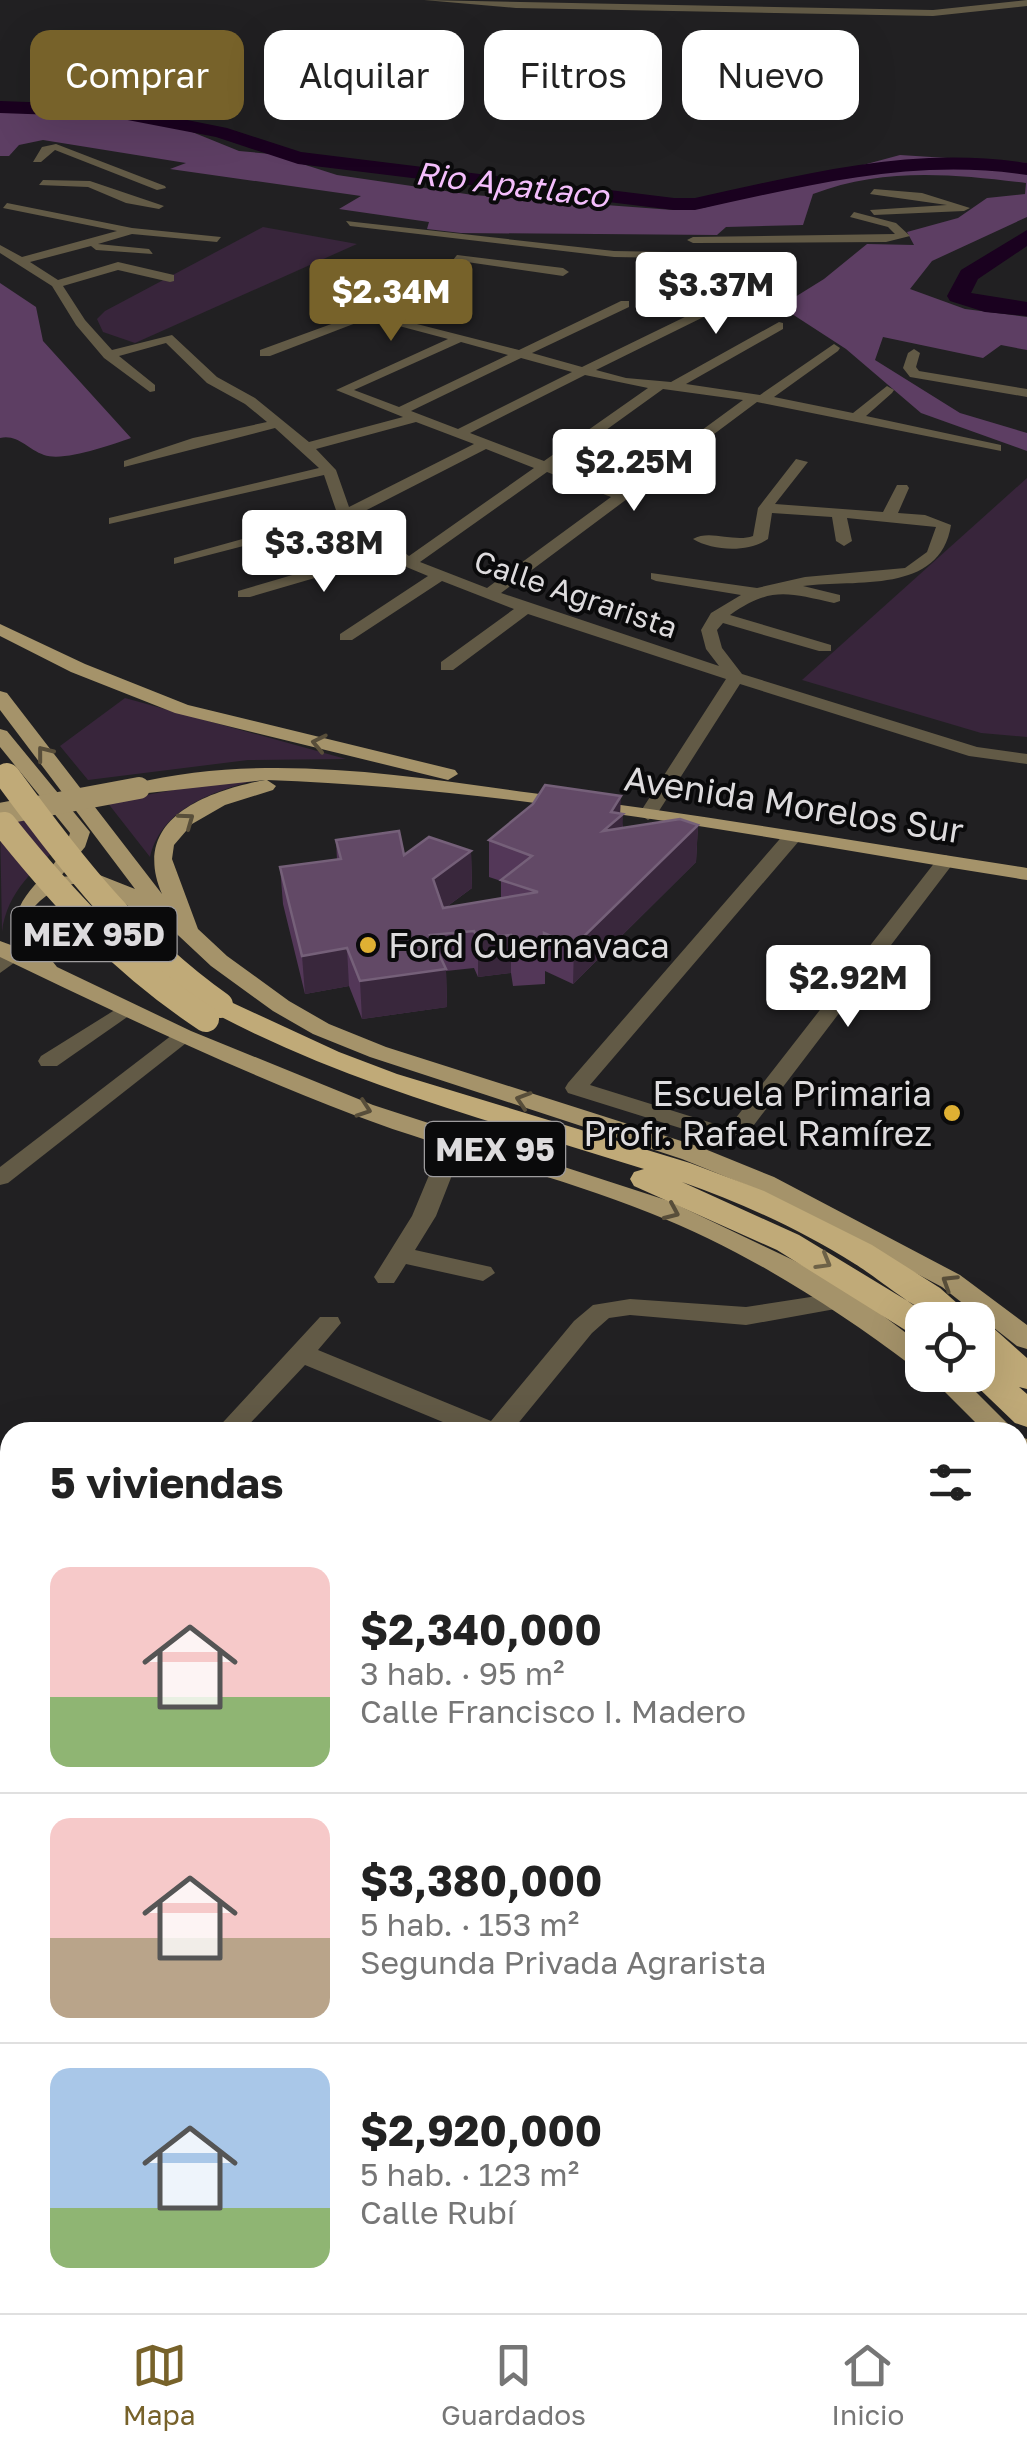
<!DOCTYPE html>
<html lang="es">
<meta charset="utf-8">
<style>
:root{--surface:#fff;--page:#f2f2f2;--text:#222;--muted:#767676;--line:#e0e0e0;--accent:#77622a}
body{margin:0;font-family:"Golos Text",sans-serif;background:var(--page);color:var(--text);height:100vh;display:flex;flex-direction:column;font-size:38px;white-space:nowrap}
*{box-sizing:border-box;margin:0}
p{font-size:32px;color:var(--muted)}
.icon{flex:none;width:55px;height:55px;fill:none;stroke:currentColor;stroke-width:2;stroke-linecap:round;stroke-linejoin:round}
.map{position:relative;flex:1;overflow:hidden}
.sheet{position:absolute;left:0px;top:1422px;width:1028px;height:892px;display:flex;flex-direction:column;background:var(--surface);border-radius:30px 30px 0 0;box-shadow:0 10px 40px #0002}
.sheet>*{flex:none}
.banner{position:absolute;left:30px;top:30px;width:968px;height:90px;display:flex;gap:20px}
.fabs{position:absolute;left:905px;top:1302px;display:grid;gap:20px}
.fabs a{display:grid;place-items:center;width:90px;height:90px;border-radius:20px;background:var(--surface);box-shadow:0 10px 40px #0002;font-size:50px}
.price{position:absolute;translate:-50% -85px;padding:0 22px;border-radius:10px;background:#fff;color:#222;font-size:32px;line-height:65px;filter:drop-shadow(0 2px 5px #0008)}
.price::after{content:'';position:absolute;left:50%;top:60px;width:30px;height:22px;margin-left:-15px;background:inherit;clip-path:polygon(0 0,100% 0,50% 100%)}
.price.on{background:var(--accent);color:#fff}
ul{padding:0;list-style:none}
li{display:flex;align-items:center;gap:30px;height:250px;padding:0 50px}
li+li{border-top:2px solid var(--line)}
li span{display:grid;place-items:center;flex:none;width:280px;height:200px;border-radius:20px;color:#555}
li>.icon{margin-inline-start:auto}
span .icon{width:120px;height:120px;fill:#fffc;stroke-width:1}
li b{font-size:42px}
h2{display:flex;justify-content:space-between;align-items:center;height:120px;padding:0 50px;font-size:42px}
.chip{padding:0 35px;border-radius:20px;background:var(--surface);box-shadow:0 10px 40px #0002;font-size:35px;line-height:90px}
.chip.on{background:var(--accent);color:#fff}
.tabs{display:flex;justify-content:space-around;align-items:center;height:140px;border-top:2px solid var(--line);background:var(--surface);font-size:28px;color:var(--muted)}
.tabs a{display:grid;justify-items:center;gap:5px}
.tabs .on{color:var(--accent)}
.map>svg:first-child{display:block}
</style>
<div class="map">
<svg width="1027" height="2313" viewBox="0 0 1027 2313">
<rect width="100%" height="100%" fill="#212022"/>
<g fill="#38253b">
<polygon points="263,227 357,244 135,343 103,332 97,319 105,311"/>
<polygon points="1027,478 1027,737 981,733 802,680"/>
<polygon points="125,698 346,759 248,760 88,780 60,746"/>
<path d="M260 779C215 791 162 807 150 857L107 802 207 784Z"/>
<path d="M50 813 64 841C36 869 7 890 2 932L0 822Z"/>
</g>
<g fill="#5d3e63">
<path d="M0 106 76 108 165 121 239 151 271 154 337 175 473 195 673 210 703 208 900 155 1027 163V217L932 261 910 289 965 309 1027 317V350L1001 345 983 358 883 337 875 360 960 413 1027 433V451L921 413 846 349 789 312 787 302 824 279 867 244 914 245 907 232 958 218 987 198 1025 194 1026 183C954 174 883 167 813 194L803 225 726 227 717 235 461 233 427 229 429 222 339 209 361 196 170 169 186 163 43 140 19 145 9 156H0Z"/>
<path d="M0 283 36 307 43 341 131 438C110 445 64 462 44 455 27 449 18 434 0 438Z"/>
</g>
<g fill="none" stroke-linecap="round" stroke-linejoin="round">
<g fill="#1a011f" fill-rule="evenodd">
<path d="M0 101 112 105 227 128 301 152 674 198H695C806 174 913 145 1027 163V175C913 157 806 186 695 210H674L298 164 216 137 112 117 0 113Z"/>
<polygon points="1027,230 1027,246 978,279 971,293 1027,302 1027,316 985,312 950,301 947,296 961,270"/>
<polygon points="0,1604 10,1607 10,1654 0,1650"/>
<polygon points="1027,1897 1027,1953 1018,1956 1018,1900"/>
</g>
<g fill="#625a46" fill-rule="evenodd">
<polygon points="424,0 933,10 1027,0 1027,6 933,16 516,8"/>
<polygon points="56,144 165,186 166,188 157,190 55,150 41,162 33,162 42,147"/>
<polygon points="43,180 90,181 164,206 159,209 126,203 88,187 39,185"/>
<polygon points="874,189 922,193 970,208 964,211 874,215 870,210 947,205 870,194"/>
<path d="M7 203 132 228 221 237 217 242 132 234 98 244 149 249 153 254 96 250 91 246 30 262 58 280 118 262 174 275V281L170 282 118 270 63 286 85 320 112 350 172 335 217 377 255 398 309 442 403 417 336 390 448 339 369 318 270 356H260V350L356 315 311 303V297L519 350 621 301H629V307L532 353 582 367 769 276 723 259 614 257 350 226 346 221 614 251 724 253 780 272 775 285 747 297 780 305V311L736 301 596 370 626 378 671 382 779 322 783 323V329L686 384 760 395 834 344 840 348 838 351 774 397 853 413 887 386 894 390 892 393 866 416 1001 445V451L757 402 501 593 719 666 706 649 701 630 711 613 741 595 656 581 651 579V573L757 588 805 577 905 568 927 552 936 527 847 518 852 541 844 546 836 541 832 517 772 513 768 539C748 553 713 551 693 539 710 529 734 543 753 536L758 508 796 459 808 462 775 504 883 512 897 485H907L909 488 898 513 925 515 951 525C940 595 856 579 803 586L840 595V601L834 603C788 593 771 586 730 615L831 645V651H819L723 623 717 630 722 648 742 674 977 747 1027 754V764L969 756 740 684 657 814 648 820 639 814 726 679 528 614 453 670H441V662L514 609 442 581 352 640H340V634L428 576 404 566 390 556 250 597H238V591L381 549 343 520 174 564V558L337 513 324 475 109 524V518L319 468 275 428 124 467V461L193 438 267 422 245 404 207 383 166 343 119 356 155 385V391L150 392 104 358 76 325 52 286 0 253V245L22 257 117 231 3 208ZM461 342 508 355 399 407 354 390ZM521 358 572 372 458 429 411 411ZM585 375 648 388 544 461 470 433ZM663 389 743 400 620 490 556 466ZM416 422 474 444 349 507 336 470 316 449ZM486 449 534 468 409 556 355 516ZM547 472 611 497 487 588 420 562Z"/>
<polygon points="854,212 896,223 910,236 886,242 693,243 687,240 693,237 895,234 888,227 850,217"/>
<polygon points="457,255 563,268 569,272 563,276 453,260"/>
<polygon points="914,349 920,353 916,367 919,371 1027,389 1027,397 910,377 903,368 908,353"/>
<polygon points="792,831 799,833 799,841 590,1085 728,1128 939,857 946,855 955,861 741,1142 725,1142 568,1093 565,1088 568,1083 785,833"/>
<polygon points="15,949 25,955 0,973 0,957"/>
<polygon points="126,1003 133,1005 136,1009 133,1013 57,1066 41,1066 38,1061 41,1056"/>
<polygon points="183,1030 190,1032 194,1036 190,1040 8,1183 0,1185 0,1167 176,1032"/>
<polygon points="456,1130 467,1137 436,1216 415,1250 491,1267 495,1273 483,1281 406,1264 394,1283 378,1283 374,1277 412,1216 445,1137"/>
<polygon points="843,1292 852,1294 855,1300 852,1306 746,1325 630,1315 609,1318 592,1333 511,1432 467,1432 305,1365 242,1432 214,1432 320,1317 338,1317 341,1323 318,1350 491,1421 574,1321 593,1305 630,1299 746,1307"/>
<polygon points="0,2156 10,2159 10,2193 0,2190"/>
<polygon points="360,2305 416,2305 419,2313 363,2313"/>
</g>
<g fill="#a5936a" fill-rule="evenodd">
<polygon points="0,624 85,664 188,705 455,770 458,774 448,780 175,713 71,672 0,636"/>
<path d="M0 691 7 693 162 894C130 820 204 792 265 780L139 794 129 788 132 784C263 752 401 775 532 793 697 814 862 842 1027 868V880C776 840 522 789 267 780L276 786 273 790 225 805 192 824 174 845 172 859 198 929 227 956 289 1001 329 1024 386 1047 700 1147 774 1177 960 1275 1027 1325V1349L1017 1346 942 1287 756 1189 682 1159 370 1057 313 1034 273 1011 211 966 164 922C132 927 92 845 34 907L30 923 34 938 57 967 191 1031 373 1105 669 1201 793 1260 853 1293 922 1345V1369L912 1366C831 1305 746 1251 650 1213 554 1174 451 1152 354 1115 233 1069 117 1013 0 957V941L19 948C0 892 60 878 70 833L0 747V729L7 731 90 832 85 847 60 877 97 874 135 889 0 710Z"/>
<polygon points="928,1375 959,1375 1016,1432 985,1432"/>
<polygon points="1018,1436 1027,1439 1027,1470 1018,1467"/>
</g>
<g fill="#c0aa78" fill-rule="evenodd">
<path d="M220 997 339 1052 397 1074 690 1163 764 1191 872 1245 940 1288 976 1320C965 1320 948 1323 938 1320 924 1315 873 1275 855 1264 801 1230 742 1203 682 1182L799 1235 934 1317 935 1320H922V1336L910 1333 777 1250 634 1186 630 1179 634 1172 644 1169C496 1122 348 1085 210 1011L206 1005 210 999Z"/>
<polygon points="978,1321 990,1325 1027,1358 1027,1389 1019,1387 1027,1394 1027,1427 1015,1423 965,1375 978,1375 978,1357 987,1360 978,1351"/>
</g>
<polyline stroke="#a5936a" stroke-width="22" points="0,814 139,788"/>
<g stroke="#c0aa78" stroke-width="26">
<path d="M7 776C70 862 132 943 220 1005"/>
<path d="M4 825C64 900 125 966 206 1019"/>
</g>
</g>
<polygon fill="#533758" points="620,813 623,828 698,825 696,862 573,984 545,971 545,984 513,986 511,973 478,977 474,968 446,971 447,1007 362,1019 349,986 305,994 283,904 280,867 337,860 336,840 404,855 471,851 472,888 445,908 501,898 501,881 489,877 489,840"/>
<g fill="#39273c">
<polygon points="621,796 620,816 623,814 622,850 603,831 611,812"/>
<polygon points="698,825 696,862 573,984 574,946"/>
<polygon points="471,851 472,888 434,916 433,879"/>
<polygon points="511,935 511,973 478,977 478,939"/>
<polygon points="347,948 349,986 305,994 302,956"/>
<polygon points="446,969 447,1007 362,1019 360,981"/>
</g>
<polygon fill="#624966" stroke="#756079" stroke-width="2.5" points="545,785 621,796 611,812 623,814 603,831 680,819 698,825 574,946 544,933 545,946 513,948 511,935 478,939 474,931 430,935 446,969 360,981 347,948 302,956 280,867 341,859 336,840 399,831 404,855 429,837 471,851 433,879 443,908 538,892 501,880 532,856 489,840 533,804"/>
<defs><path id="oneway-chevron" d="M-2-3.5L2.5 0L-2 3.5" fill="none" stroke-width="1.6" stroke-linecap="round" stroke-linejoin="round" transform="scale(2.5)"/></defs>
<g stroke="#584e3a">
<use href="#oneway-chevron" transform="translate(319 743) rotate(-168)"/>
<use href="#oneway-chevron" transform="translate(44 753) rotate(-128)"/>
<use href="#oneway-chevron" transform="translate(187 820) rotate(-36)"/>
<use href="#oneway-chevron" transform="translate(523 1100) rotate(-162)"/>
<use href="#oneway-chevron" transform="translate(364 1109) rotate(19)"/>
<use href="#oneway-chevron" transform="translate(672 1212) rotate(24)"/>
<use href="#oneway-chevron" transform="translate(949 1282) rotate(-148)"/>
</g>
<use stroke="#6e6247" href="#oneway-chevron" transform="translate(824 1262) rotate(30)"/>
<g fill="#dfb033" stroke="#0a0a0b" stroke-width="4">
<circle cx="368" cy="945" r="10"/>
<circle cx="952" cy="1113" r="10"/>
</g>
<g text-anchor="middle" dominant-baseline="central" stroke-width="8" stroke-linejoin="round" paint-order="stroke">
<g font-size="30" fill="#dddbdd" stroke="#0a0a0b">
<text transform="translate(576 594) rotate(19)">Calle Agrarista</text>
</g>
<g font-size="32" font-style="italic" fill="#f4befc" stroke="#0a0a0b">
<text transform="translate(512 184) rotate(7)">Rio Apatlaco</text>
</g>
<g fill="#0a0a0b" stroke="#9e9c9e" stroke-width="2.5">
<rect x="11.5" y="907" width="165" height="54" rx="8"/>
<rect x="425" y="1122" width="140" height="54" rx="8"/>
</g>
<g font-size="32" font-weight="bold" fill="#dddbdd">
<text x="94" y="934">MEX 95D</text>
<text x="495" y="1149">MEX 95</text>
</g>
<g font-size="35" fill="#dddbdd" stroke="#0a0a0b">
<text transform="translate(794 804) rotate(9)">Avenida Morelos Sur</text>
</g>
<g font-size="35" fill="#dddbdd" stroke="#0a0a0b" text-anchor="start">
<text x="388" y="945">Ford Cuernavaca</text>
<text x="932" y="1093" text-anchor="end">Escuela Primaria<tspan x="932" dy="40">Profr. Rafael Ramírez</tspan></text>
</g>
</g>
</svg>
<div class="fabs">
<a><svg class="icon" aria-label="locate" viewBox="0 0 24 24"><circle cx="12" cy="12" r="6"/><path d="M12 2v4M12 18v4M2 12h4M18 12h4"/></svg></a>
</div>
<b class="price" style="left:716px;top:337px">$3.37M</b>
<b class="price on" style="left:391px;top:344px">$2.34M</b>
<b class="price" style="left:634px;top:514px">$2.25M</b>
<b class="price" style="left:324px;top:595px">$3.38M</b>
<b class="price" style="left:848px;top:1030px">$2.92M</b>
<div class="banner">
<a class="chip on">Comprar</a>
<a class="chip">Alquilar</a>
<a class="chip">Filtros</a>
<a class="chip">Nuevo</a>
</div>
<section class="sheet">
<h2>5 viviendas<svg class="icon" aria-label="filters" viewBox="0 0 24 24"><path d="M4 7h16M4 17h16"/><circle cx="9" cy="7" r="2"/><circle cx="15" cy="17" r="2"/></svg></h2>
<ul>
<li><span style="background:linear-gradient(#f6c9c9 65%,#8fb573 0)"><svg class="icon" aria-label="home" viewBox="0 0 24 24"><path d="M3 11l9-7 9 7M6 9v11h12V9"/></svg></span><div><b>$2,340,000</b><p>3 hab. · 95 m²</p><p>Calle Francisco I. Madero</p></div></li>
<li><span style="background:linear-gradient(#f6c9c9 60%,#b9a48a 0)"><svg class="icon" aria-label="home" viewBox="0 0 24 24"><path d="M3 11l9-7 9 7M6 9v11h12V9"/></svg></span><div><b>$3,380,000</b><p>5 hab. · 153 m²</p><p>Segunda Privada Agrarista</p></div></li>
<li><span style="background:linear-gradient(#a9c7e8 70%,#8fb573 0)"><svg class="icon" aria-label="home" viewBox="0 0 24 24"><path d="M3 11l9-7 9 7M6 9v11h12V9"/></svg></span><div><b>$2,920,000</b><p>5 hab. · 123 m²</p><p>Calle Rubí</p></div></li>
</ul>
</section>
</div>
<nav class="tabs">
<a class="on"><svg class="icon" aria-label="map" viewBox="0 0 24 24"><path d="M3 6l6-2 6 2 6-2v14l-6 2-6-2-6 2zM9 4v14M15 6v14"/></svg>Mapa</a>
<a><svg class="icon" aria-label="saved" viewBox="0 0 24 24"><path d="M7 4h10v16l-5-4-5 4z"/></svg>Guardados</a>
<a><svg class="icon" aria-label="home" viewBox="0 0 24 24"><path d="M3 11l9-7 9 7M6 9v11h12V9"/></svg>Inicio</a>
</nav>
